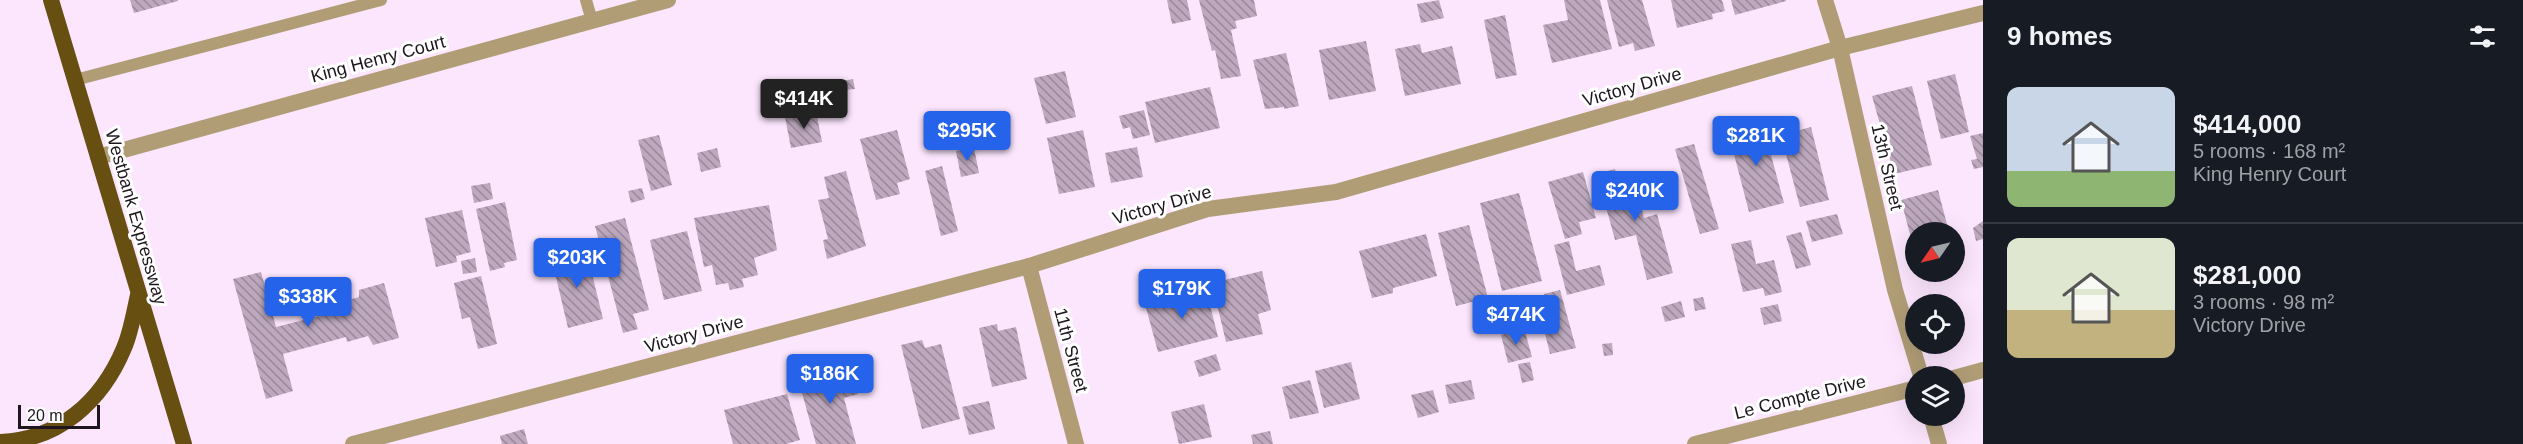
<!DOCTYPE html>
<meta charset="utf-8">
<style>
:root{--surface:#171b24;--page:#20242c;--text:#f1f3f6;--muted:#9ea1a6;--line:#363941;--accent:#2563eb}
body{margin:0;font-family:Arial,sans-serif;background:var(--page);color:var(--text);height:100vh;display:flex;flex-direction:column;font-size:22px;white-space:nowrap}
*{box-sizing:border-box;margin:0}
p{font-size:20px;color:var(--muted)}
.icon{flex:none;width:33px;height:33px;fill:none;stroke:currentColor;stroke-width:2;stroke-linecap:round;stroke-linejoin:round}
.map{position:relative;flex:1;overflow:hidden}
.drawer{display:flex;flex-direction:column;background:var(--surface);width:540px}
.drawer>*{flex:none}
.needle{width:39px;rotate:236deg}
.controls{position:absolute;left:1905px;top:222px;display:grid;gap:12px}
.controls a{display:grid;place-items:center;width:60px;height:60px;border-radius:50%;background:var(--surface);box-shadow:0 6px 24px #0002;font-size:30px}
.scale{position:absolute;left:18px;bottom:15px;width:82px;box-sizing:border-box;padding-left:6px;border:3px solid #1d161e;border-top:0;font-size:16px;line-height:21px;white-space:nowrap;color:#1d161e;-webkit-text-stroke:4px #fff;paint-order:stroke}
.price{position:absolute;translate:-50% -51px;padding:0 14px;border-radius:6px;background:var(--accent);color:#fff;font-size:20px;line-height:39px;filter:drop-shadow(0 2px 3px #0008)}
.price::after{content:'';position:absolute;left:50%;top:36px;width:18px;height:14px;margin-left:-9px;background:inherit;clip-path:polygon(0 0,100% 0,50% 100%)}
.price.active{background:#222;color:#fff}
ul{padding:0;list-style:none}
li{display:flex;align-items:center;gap:18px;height:150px;padding:0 24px}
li+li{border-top:2px solid var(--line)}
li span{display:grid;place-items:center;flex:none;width:168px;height:120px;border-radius:12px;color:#555}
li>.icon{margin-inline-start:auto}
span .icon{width:72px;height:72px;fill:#fffc;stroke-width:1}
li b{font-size:26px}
h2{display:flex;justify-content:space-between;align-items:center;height:72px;padding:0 24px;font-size:26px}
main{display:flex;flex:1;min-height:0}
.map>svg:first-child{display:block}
</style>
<main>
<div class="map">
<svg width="1983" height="444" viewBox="0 0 1983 444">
<defs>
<pattern id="building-back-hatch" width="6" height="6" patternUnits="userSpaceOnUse" patternTransform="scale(1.5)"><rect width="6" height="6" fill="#bda8be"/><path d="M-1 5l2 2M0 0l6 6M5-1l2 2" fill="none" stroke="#99889a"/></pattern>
</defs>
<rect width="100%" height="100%" fill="#fce6fe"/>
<g fill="url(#building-back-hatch)">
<polygon points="130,0 178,0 178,1 134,13"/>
<polygon points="1167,0 1187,0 1191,20 1172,24"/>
<polygon points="1199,0 1254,0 1257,16 1235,21 1237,28 1231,30 1241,76 1221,79 1215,50 1212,51"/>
<polygon points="1439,0 1444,18 1421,23 1417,4"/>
<polygon points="1564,0 1600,0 1612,49 1552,63 1543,25 1568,20"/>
<polygon points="1607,0 1642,0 1655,46 1635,51 1633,43 1619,47"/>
<polygon points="1671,0 1722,0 1725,11 1712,14 1713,19 1677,28"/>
<polygon points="1731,0 1786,0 1786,1 1735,15"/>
<polygon points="1505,15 1517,75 1496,79 1484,20"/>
<polygon points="1366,41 1376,91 1329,100 1319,50"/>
<polygon points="1420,44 1422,53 1452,46 1461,84 1405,96 1395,49"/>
<polygon points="1286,53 1299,106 1284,109 1284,107 1265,109 1253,60"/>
<polygon points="1065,71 1076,117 1046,124 1034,78"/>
<polygon points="1955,74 1969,132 1941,139 1927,81"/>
<polygon points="853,79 855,89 843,90 842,81"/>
<polygon points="1912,86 1932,165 1894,174 1872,96"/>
<polygon points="1210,87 1220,128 1155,143 1145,102"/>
<polygon points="1144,110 1150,135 1133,139 1130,127 1123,129 1119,116"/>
<polygon points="816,111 822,142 791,148 785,117"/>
<polygon points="1762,122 1784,203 1749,212 1728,131"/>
<polygon points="1811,127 1829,200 1800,207 1781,135"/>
<polygon points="897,130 910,179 897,183 900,194 876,200 860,139"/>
<polygon points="1083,130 1095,187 1059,194 1047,138"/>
<polygon points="1983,133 1983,167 1974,169 1971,160 1977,159 1970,136"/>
<polygon points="659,135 672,185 651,191 638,140"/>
<polygon points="1694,144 1719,229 1700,234 1675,149"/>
<polygon points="1137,147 1143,177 1111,183 1105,153"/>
<polygon points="717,148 721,167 701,172 697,153"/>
<polygon points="974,148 979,173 961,177 956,151"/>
<polygon points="942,166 958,231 941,236 925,171"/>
<polygon points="1615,169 1617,176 1632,172 1644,218 1657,214 1673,273 1647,280 1636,235 1615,240 1597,174"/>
<polygon points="846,171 866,246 827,259 823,240 828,239 818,200 829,198 824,177"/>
<polygon points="1583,172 1596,218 1579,222 1582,234 1565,239 1548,182"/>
<polygon points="490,183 493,199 474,203 471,186"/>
<polygon points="642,188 645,199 631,203 628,191"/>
<polygon points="1938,190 1949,232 1916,232 1916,241 1912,242 1901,200"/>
<polygon points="1519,193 1542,281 1502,291 1480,203"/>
<polygon points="505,202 517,260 504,263 505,267 490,271 476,209"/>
<polygon points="769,205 777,250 754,258 758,275 742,279 744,287 730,290 728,283 716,285 712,265 704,267 694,218"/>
<polygon points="462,210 471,252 456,256 457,262 436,267 425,218"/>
<polygon points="1837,214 1843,234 1812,242 1806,221"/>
<polygon points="625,218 649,310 633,314 638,329 623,333 595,226"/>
<polygon points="1983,221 1983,239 1976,241 1973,228"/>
<polygon points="1469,225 1488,298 1456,306 1438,233"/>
<polygon points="687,231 702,291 664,300 650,240"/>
<polygon points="1801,232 1811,265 1796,269 1786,236"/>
<polygon points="1426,234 1437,276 1393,288 1393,293 1372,298 1359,251"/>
<polygon points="1751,240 1756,264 1774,260 1782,292 1765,296 1763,288 1743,292 1731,244"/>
<polygon points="1569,241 1576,271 1600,265 1605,285 1567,295 1554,245"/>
<polygon points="586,249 603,319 568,328 555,273 558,272 554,256"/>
<polygon points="475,258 477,272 463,274 461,261"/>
<polygon points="1262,271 1271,310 1258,314 1263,334 1226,342 1212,283"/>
<polygon points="261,272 276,327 339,311 339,303 359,297 359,290 384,283 399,338 373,345 368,336 347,342 346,337 283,354 293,391 266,399 233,279"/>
<polygon points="481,276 497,344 478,349 470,317 462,319 454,283"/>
<polygon points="1206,289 1218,337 1158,352 1145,304"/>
<polygon points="1560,290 1576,348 1550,354 1543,325 1551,323 1544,294"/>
<polygon points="1703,297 1706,309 1695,311 1693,299"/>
<polygon points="1681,301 1685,317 1665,322 1661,307"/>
<polygon points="1778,304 1782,321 1764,325 1760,308"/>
<polygon points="997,324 998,331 1016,327 1027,379 992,387 979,328"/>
<polygon points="1524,328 1532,357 1508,363 1501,335"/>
<polygon points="922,340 925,348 941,344 960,419 922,429 901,345"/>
<polygon points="1612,343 1613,355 1604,356 1602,344"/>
<polygon points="1216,354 1221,370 1199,377 1194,361"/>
<polygon points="1351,362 1360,399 1324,408 1315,371"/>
<polygon points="1530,362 1534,380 1522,383 1518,364"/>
<polygon points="851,365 858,394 844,398 856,444 816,444 798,378"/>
<polygon points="1310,380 1319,413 1290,419 1282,387"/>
<polygon points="1471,380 1475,399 1449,404 1445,385"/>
<polygon points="1433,390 1439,412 1418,418 1411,395"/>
<polygon points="787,394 800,440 786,444 733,444 724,410"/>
<polygon points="989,401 995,429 969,435 962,407"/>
<polygon points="1204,404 1212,437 1179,444 1171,412"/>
<polygon points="524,429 528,444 502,444 500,436"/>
<polygon points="1270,431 1273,444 1253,444 1251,435"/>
</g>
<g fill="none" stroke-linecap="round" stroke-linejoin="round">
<g stroke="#b09d76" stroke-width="12">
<polyline points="586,0 592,21"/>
<polyline points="75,80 381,0"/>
</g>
<g stroke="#b09d76" stroke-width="16">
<polyline points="1825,0 1840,48 1895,290 1921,376"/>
<polyline points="98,157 668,0"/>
<polyline points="1029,266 1076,444"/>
<polyline points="1954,378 1983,370"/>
<polyline points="1931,416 1939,444"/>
<polyline points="353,444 1029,266 1208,209 1336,192 1840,48 1983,13"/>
<polyline points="1695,444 1916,388"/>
</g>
<g stroke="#674f12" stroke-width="16">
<polyline points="51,0 184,444"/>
<path d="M0 442C59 440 102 401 124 348 131 332 134 312 138 295"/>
</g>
</g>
<g text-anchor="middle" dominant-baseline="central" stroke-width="6" stroke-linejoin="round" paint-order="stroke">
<g font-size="18" fill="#1d161e" stroke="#fff">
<text transform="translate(378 59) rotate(-15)">King Henry Court</text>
<text transform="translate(1632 87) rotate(-16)">Victory Drive</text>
<text transform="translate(1887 167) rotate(77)">13th Street</text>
<text transform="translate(1162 205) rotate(-16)">Victory Drive</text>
<text transform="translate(136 217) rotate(74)">Westbank Expressway</text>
<text transform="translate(694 334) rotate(-15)">Victory Drive</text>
<text transform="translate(1071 350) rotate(75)">11th Street</text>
<text transform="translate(1800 397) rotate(-14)">Le Compte Drive</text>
</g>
</g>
</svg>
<div class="controls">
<a><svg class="needle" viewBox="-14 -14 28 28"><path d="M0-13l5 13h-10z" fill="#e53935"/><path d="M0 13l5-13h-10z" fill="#9ea1a6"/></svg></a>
<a><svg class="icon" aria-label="locate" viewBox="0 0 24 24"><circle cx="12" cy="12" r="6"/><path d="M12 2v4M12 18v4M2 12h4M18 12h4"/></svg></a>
<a><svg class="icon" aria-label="layers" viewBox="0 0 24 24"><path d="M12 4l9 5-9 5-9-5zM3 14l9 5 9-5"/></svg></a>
</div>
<div class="scale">20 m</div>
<b class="price active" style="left:804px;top:130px">$414K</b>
<b class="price" style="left:967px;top:162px">$295K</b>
<b class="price" style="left:1756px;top:167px">$281K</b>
<b class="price" style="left:1635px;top:222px">$240K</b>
<b class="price" style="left:577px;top:289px">$203K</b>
<b class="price" style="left:1182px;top:320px">$179K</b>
<b class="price" style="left:308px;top:328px">$338K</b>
<b class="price" style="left:1516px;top:346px">$474K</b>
<b class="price" style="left:830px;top:405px">$186K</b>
</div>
<section class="drawer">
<h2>9 homes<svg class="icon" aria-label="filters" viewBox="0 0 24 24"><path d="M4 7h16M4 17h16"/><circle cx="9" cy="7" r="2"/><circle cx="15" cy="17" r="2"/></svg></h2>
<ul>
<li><span style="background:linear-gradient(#c9d6e8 70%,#8fb573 0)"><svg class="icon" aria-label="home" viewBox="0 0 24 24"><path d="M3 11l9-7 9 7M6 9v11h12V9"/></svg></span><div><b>$414,000</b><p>5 rooms · 168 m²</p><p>King Henry Court</p></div></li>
<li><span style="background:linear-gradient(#dfe7d0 60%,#c2b280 0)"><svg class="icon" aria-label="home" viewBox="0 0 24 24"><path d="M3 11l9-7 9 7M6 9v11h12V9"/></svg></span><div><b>$281,000</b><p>3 rooms · 98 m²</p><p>Victory Drive</p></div></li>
</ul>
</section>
</main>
